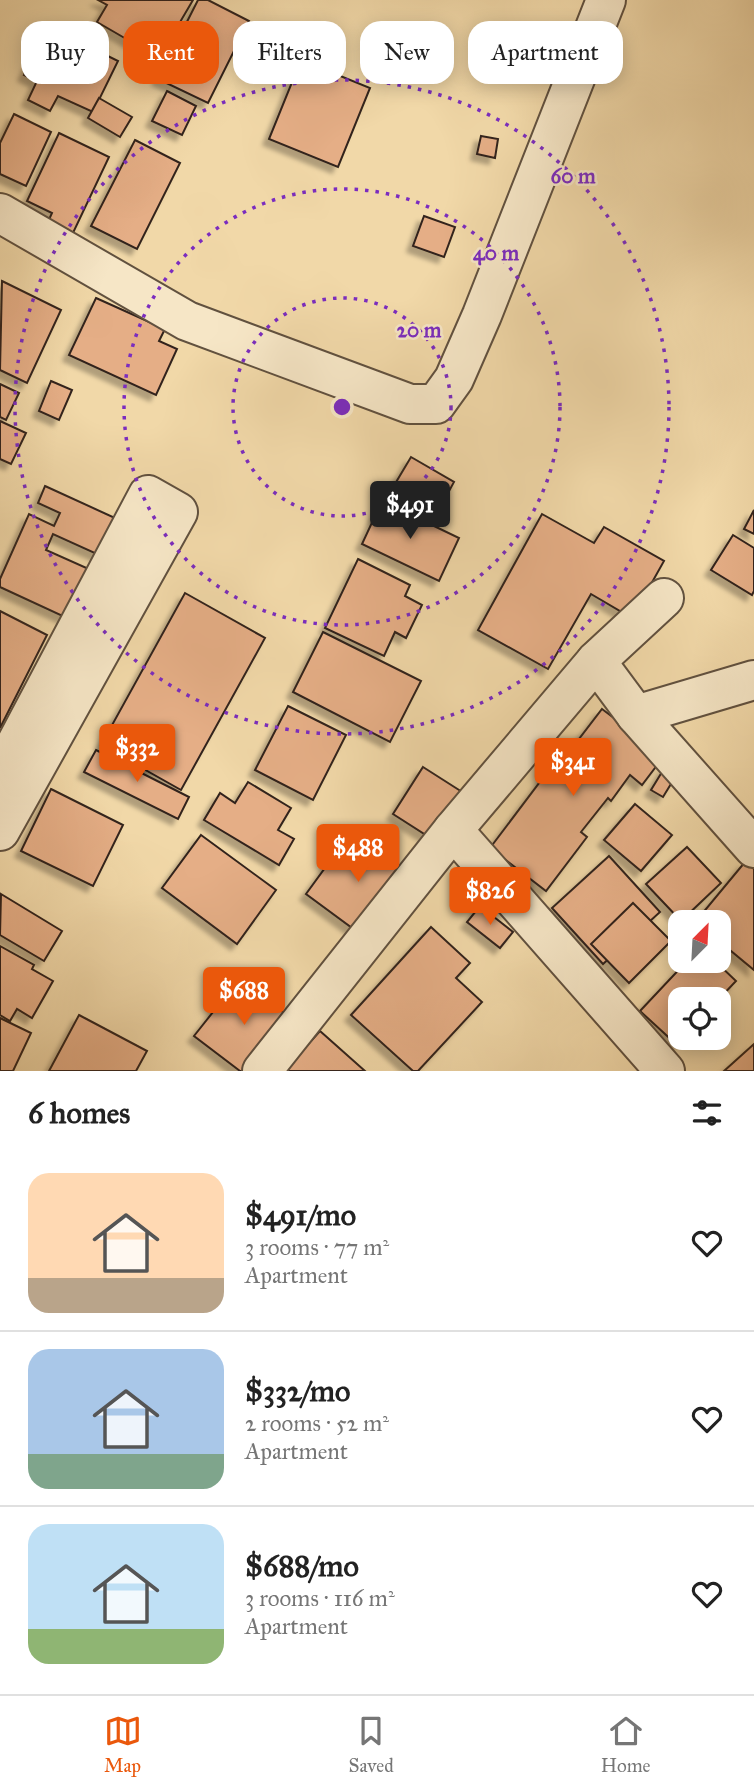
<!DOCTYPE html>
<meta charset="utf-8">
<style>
:root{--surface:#fff;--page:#f6f6f6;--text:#222;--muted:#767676;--line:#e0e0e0;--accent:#ea580c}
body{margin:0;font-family:"IM FELL Great Primer",serif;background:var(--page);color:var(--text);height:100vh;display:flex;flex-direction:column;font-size:26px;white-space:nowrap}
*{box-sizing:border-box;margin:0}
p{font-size:23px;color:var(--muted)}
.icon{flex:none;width:38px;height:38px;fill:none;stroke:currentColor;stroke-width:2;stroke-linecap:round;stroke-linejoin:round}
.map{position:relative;height:1071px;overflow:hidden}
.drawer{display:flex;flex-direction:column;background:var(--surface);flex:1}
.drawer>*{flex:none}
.banner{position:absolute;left:21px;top:21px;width:712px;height:63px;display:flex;gap:14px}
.needle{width:46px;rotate:24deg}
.controls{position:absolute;left:668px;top:910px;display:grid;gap:14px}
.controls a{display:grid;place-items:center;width:63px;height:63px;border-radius:14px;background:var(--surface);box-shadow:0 4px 18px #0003;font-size:35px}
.price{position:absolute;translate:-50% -60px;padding:0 16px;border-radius:7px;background:var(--accent);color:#fff;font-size:23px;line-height:46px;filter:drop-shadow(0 2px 4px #0008)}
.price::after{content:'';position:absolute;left:50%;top:42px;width:21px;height:16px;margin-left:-10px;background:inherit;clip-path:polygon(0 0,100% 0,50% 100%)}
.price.selected{background:#222;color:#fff}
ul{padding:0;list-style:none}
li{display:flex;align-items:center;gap:21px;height:175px;padding:0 28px}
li+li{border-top:2px solid var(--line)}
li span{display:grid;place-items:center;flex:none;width:196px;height:140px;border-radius:21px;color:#555}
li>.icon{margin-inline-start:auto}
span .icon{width:84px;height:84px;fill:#fffc;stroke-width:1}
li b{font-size:30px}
h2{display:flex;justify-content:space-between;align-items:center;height:84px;padding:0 28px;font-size:30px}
.pill{padding:0 24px;border-radius:21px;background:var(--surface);box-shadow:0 4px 18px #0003;font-size:24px;line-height:63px}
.pill.selected{background:var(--accent);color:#fff}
.tabs{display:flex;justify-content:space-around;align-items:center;height:98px;border-top:2px solid var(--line);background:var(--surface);font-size:19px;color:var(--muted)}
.tabs a{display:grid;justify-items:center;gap:4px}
.tabs .selected{color:var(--accent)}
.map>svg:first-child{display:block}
</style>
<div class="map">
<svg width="754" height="1071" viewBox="0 0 754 1071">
<defs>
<filter id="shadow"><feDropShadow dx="-6" dy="6" stdDeviation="2" flood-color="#0004"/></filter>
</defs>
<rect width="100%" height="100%" fill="#f1d8a8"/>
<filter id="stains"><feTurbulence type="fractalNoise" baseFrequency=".00286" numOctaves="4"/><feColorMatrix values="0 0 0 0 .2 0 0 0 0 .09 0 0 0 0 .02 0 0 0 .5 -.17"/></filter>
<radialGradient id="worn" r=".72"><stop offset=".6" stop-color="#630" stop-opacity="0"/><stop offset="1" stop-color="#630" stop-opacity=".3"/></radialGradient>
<g fill="#e5ae86" stroke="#31241c" stroke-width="2" filter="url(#shadow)">
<polygon points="98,0 193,0 159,58 97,22 107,5"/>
<polygon points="198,0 208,0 249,21 208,103 158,79"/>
<polygon points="47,26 118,61 93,112 58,96 50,111 28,100 37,81 24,75"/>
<polygon points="301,60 370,88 338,167 269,139"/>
<polygon points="167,91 196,106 182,135 152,121"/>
<polygon points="99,98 132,117 120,137 88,118"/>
<polygon points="14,114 51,132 26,186 0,174 0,143"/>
<polygon points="59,133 109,157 72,235 47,224 52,213 27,201"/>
<polygon points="481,136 498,139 495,158 477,154"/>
<polygon points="135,140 180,163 137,249 91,226"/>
<polygon points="424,216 455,227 444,257 413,246"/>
<polygon points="2,281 61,310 27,383 0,370"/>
<polygon points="96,298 165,329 159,341 177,349 156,395 69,355"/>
<polygon points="51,381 72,390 59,420 39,411"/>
<polygon points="0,384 19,393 6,420 0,417"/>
<polygon points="0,421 26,433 11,464 0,459"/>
<polygon points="411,457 454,482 436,515 392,489"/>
<polygon points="45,486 115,518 99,555 53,534 46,550 91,570 69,619 0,587 0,579 29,514 54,526 60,513 38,503"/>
<polygon points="382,501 459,538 439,581 362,544"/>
<polygon points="754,510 754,534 744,529"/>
<polygon points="542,514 594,543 604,527 664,561 632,618 591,594 548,669 478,630"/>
<polygon points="733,535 754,548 754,591 752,595 711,570"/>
<polygon points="358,559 410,585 405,596 422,605 406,638 395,632 384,656 325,628"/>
<polygon points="185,593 265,638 181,790 101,745"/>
<polygon points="0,611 47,635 0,728"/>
<polygon points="323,632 421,681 390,742 293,692"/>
<polygon points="288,706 346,735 313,800 255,770"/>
<polygon points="602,709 664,756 642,785 630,775 611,801 608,798 581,832 587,837 546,891 490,848 558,758 562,761"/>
<polygon points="96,750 189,797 178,819 84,772"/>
<polygon points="423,767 470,797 440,844 393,814"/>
<polygon points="665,767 677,774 663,797 651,790"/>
<polygon points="248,782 291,808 278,830 294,839 279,865 204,820 220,793 235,803"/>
<polygon points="51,789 123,825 93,886 21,851"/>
<polygon points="635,804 672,835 641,871 604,840"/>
<polygon points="352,831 409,873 363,936 306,894"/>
<polygon points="201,835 276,890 237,944 162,888"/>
<polygon points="687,847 721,883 681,921 646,884"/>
<polygon points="609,856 660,912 603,964 552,908"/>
<polygon points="745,862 754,869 754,970 719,941 719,922 696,921"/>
<polygon points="1,894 62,931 44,961 0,935"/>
<polygon points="633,903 671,941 629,983 591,944"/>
<polygon points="480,906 513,932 500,948 467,922"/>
<polygon points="431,927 470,963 456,978 482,1002 418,1071 413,1071 351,1015"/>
<polygon points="0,946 34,965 32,969 53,981 32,1018 17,1009 10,1021 0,1015"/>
<polygon points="687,961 715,961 736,981 719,999 681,999 681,1038 683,1038 677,1045 640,1011"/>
<polygon points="240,978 293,1020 252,1071 240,1071 194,1036"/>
<polygon points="79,1015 147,1051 136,1071 49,1071"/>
<polygon points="0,1018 31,1033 13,1071 0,1071"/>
<polygon points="320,1031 365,1071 284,1071"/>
<polygon points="754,1044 754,1071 724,1071"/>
</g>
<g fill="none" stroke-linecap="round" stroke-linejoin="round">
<defs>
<g id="street">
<polyline points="0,213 187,321 410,404 436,404 454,379 482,315 606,0"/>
<polyline points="596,661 636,715 754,848"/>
<polyline points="636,715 754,680"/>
<polyline points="0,774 148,495 178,512 0,831"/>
<polyline points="453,830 665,1071"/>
<polyline points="262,1071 453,830 596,661 664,598"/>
</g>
</defs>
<use href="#street" stroke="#61513f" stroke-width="42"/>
<use href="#street" stroke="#f6e6c6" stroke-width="38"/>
</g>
<g fill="none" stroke="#7b2cbf" stroke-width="3.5" stroke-dasharray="3.5 7">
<circle cx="342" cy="407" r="109"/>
<circle cx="342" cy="407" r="218"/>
<circle cx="342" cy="407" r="327"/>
</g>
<circle cx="342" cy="407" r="10" fill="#7b2cbf" stroke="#f6e6c6" stroke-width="3.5"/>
<g font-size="21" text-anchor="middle" font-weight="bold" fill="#7b2cbf" stroke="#f6e6c6" stroke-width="5" stroke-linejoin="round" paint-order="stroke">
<text x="573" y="183">60 m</text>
<text x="496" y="260">40 m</text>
<text x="419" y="337">20 m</text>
</g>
<rect width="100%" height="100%" filter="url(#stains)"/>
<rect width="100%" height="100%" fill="url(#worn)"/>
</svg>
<div class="controls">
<a><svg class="needle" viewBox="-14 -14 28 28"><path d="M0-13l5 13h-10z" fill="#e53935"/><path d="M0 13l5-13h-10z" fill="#767676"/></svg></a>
<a><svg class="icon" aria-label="locate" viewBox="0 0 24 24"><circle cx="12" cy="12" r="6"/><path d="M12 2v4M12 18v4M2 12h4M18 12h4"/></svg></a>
</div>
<b class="price selected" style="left:410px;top:541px">$491</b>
<b class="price" style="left:137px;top:784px">$332</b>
<b class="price" style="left:573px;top:798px">$341</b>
<b class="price" style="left:358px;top:884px">$488</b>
<b class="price" style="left:490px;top:927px">$826</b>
<b class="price" style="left:244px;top:1027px">$688</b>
<div class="banner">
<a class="pill">Buy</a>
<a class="pill selected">Rent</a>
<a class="pill">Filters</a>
<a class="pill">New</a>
<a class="pill">Apartment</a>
</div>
</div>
<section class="drawer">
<h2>6 homes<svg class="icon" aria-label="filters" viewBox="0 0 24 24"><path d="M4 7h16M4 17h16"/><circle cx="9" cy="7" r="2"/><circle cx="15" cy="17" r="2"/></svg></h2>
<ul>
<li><span style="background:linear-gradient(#ffd9b3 75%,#b9a48a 0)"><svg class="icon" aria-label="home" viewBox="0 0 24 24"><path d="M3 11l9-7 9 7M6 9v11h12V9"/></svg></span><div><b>$491/mo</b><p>3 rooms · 77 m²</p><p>Apartment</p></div><svg class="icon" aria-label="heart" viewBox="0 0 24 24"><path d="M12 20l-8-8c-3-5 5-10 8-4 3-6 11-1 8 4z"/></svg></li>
<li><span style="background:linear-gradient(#a9c7e8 75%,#7fa58c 0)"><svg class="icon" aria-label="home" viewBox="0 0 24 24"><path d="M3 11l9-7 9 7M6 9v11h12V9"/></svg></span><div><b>$332/mo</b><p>2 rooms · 52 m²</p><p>Apartment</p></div><svg class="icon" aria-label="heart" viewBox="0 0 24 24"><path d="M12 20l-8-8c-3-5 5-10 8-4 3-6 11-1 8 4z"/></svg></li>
<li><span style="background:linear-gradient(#bfe0f5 75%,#8fb573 0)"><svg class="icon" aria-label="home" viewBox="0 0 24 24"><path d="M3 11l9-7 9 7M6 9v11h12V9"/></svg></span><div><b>$688/mo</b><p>3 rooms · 116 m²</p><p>Apartment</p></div><svg class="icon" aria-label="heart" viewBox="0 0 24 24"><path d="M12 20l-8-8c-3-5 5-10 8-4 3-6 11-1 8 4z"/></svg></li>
</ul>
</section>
<nav class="tabs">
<a class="selected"><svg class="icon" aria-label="map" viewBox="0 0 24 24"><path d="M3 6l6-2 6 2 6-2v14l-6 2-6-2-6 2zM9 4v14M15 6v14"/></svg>Map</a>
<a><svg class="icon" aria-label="saved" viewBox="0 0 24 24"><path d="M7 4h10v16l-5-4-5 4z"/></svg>Saved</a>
<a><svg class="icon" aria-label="home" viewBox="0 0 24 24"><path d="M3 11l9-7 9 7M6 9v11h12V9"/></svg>Home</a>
</nav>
